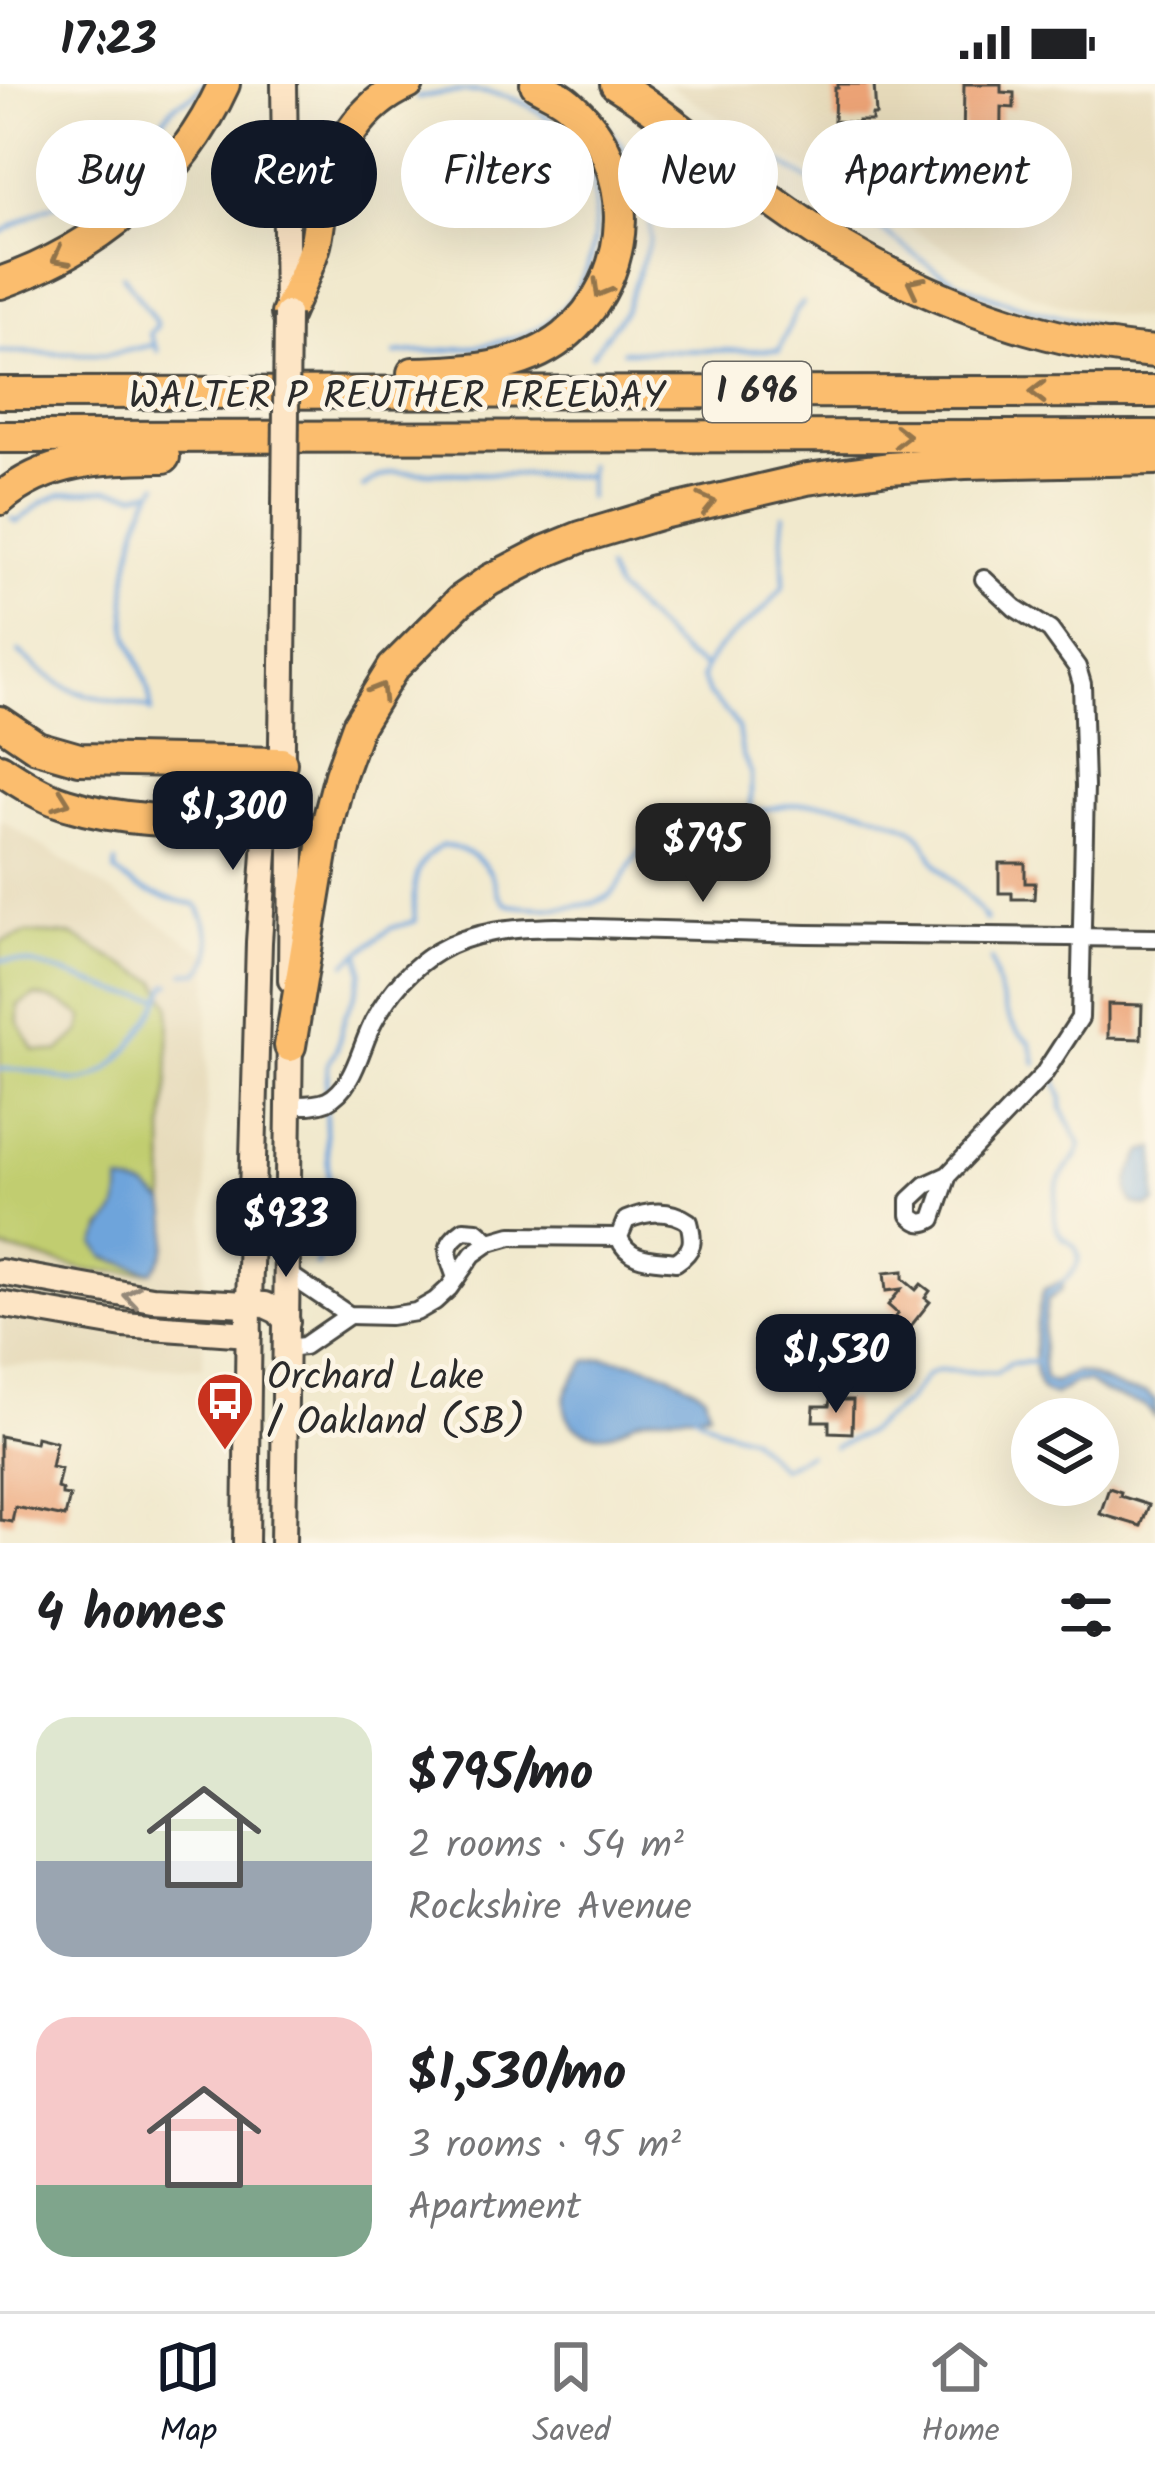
<!DOCTYPE html>
<meta charset="utf-8">
<style>
:root{--surface:#fff;--page:#f2f2f2;--text:#202124;--muted:#757577;--line:#e0e0e0;--accent:#111827}
body{margin:0;font-family:Kalam,sans-serif;background:var(--page);color:var(--text);height:100vh;display:flex;flex-direction:column;font-size:45px;white-space:nowrap}
*{box-sizing:border-box;margin:0}
p{font-size:39px;color:var(--muted)}
.icon{flex:none;width:66px;height:66px;fill:none;stroke:currentColor;stroke-width:2;stroke-linecap:round;stroke-linejoin:round}
.map{position:relative;height:1459px;overflow:hidden}
.drawer{display:flex;flex-direction:column;background:var(--surface);flex:1}
.drawer>*{flex:none}
.top-card{position:absolute;left:36px;top:36px;width:1083px;height:108px;display:flex;gap:24px}
.fabs{position:absolute;left:1011px;top:1314px;display:grid;gap:24px}
.fabs a{display:grid;place-items:center;width:108px;height:108px;border-radius:50%;background:var(--surface);box-shadow:0 12px 48px #0002;font-size:60px}
.price{position:absolute;translate:-50% -102px;padding:0 27px;border-radius:24px;background:var(--accent);color:#fff;font-size:39px;line-height:78px;filter:drop-shadow(0 3px 6px #0008)}
.price::after{content:'';position:absolute;left:50%;top:72px;width:36px;height:27px;margin-left:-18px;background:inherit;clip-path:polygon(0 0,100% 0,50% 100%)}
.price.active{background:#222;color:#fff}
ul{padding:0;list-style:none}
li{display:flex;align-items:center;gap:36px;height:300px;padding:0 36px}
li span{display:grid;place-items:center;flex:none;width:336px;height:240px;border-radius:36px;color:#555}
li>.icon{margin-inline-start:auto}
span .icon{width:144px;height:144px;fill:#fffc;stroke-width:1}
li b{font-size:51px}
h2{display:flex;justify-content:space-between;align-items:center;height:144px;padding:0 36px;font-size:51px}
.tag{padding:0 42px;border-radius:54px;background:var(--surface);box-shadow:0 12px 48px #0002;font-size:42px;line-height:108px}
.tag.active{background:var(--accent);color:#fff}
.status{display:flex;justify-content:space-between;align-items:center;height:84px;padding:0 60px;background:var(--surface);direction:ltr}
.status svg{height:33px;fill:currentColor}
.dock{display:flex;justify-content:space-around;align-items:center;height:168px;border-top:3px solid var(--line);background:var(--surface);font-size:33px;color:var(--muted)}
.dock a{display:grid;justify-items:center;gap:6px}
.dock .active{color:var(--accent)}
.map>svg:first-child{display:block}
</style>
<div class="status"><b>17:23</b><svg viewBox="0 0 49 12"><path d="M0 12V9h3v3zM5 12V6h3v6zM10 12V3h3v9zM15 12V0h3v12zM26 1h20v11H26zM47 4h2v5h-2z"/></svg></div>
<div class="map">
<svg width="1155" height="1459" viewBox="0 0 1155 1459">
<rect width="100%" height="100%" fill="#fcf5e5"/>
<filter id="ink" filterUnits="userSpaceOnUse"><feTurbulence type="fractalNoise" baseFrequency=".00833" numOctaves="2"/><feDisplacementMap in="SourceGraphic" scale="24" xChannelSelector="R" yChannelSelector="G"/><feConvolveMatrix kernelMatrix="1 2 1 2 8 2 1 2 1" color-interpolation-filters="sRGB"/></filter>
<filter id="wash" filterUnits="userSpaceOnUse"><feTurbulence type="fractalNoise" baseFrequency=".004" numOctaves="4" result="noise"/><feDisplacementMap in="SourceGraphic" scale="48" xChannelSelector="R" yChannelSelector="G"/><feGaussianBlur stdDeviation="2.7" result="paint"/><feColorMatrix in="noise" values="0 0 0 0 0 0 0 0 0 0 0 0 0 0 0 0 0 1.4 0 .05"/><feComposite in="paint" operator="in"/></filter>
<g filter="url(#wash)">
<rect width="100%" height="100%" fill="#f1e9cd"/>
<g fill="#e6daba">
<polygon points="667,0 1155,0 1155,236 1119,233 1051,218 1000,196 734,43"/>
<polygon points="0,735 209,871 203,1284 0,1281"/>
</g>
<path fill="#c1cd6f" stroke="#767c4d" stroke-width="3" fill-rule="evenodd" d="M27 849 72 851 118 878 157 897 170 921 168 1005 164 1043 165 1119 146 1104 121 1119 114 1134 102 1144 105 1174 152 1188 91 1187 0 1164V858ZM34 912C50 913 71 922 83 934L80 948 58 968 34 966 18 938V921Z"/>
<g fill="#6ea4db" stroke="#4c6883" stroke-width="3">
<path d="M1155 1064V1119L1147 1123 1133 1120C1122 1102 1132 1084 1143 1068Z"/>
<path d="M120 1098 146 1104 165 1119C171 1145 170 1167 152 1188L105 1173 95 1160C108 1129 122 1137 120 1098Z"/>
<path d="M1064 1196 1061 1207 1048 1216C1043 1241 1041 1270 1045 1295L1054 1299 1075 1288 1087 1290 1124 1306 1146 1309 1155 1317V1333L1145 1322 1104 1309 1088 1298 1074 1299 1054 1311C1051 1310 1047 1310 1044 1308 1027 1293 1037 1225 1044 1205Z"/>
<path d="M604 1274C647 1278 669 1286 705 1311L709 1327C687 1333 663 1329 641 1335 631 1337 625 1345 615 1348 583 1358 552 1334 570 1301 574 1293 582 1286 586 1277Z"/>
</g>
<g fill="none" stroke-linecap="round" stroke-linejoin="round">
<g stroke="#6ea4db" stroke-width="4.5">
<path d="M758 64 852 124 861 133C889 149 913 171 940 188 991 218 1047 230 1103 244"/>
<polyline points="0,149 44,125 68,116 112,75 125,57 141,44 163,35 176,20 194,11 205,0"/>
<polyline points="123,191 155,237 157,243 150,249 158,267"/>
<polyline points="623,267 779,266"/>
<polyline points="779,267 795,229 803,219"/>
<polyline points="0,268 106,271 153,261"/>
<path d="M395 270C439 266 510 265 546 239 573 220 594 181 595 146 596 125 596 102 588 83 583 68 572 57 561 46 521 5 470 1 417 14"/>
<polyline points="592,271 625,226 650,156 650,130 635,81 606,41"/>
<polyline points="363,403 379,393 394,388 589,392"/>
<polyline points="588,414 589,381"/>
<polyline points="12,435 17,438 43,418 61,410 107,405 136,410 152,406"/>
<polyline points="607,486 616,505 688,574 705,583"/>
<path d="M19 568C33 580 49 595 66 603 89 615 125 617 151 625"/>
<path d="M151 628C151 602 138 580 130 555 118 518 133 430 158 400"/>
<path d="M751 727V690L742 669 738 644 730 632 708 610 702 593C711 564 734 550 756 532 767 524 776 512 784 501L782 454 784 431"/>
<path d="M116 779 115 788C142 810 164 813 196 821L199 824C210 848 219 868 200 888L184 889"/>
<path d="M0 876C43 877 82 897 123 909 135 912 149 912 162 914"/>
<path d="M991 876C999 904 1003 941 1030 958L1036 979"/>
<path d="M346 879 391 844 415 837C412 805 412 778 443 761 464 765 485 773 493 795 498 808 498 813 509 821 535 825 598 828 615 806 630 786 637 762 662 751 679 744 699 744 716 739 778 720 823 708 886 734 896 738 910 742 918 750 927 759 930 772 937 781 953 800 973 815 986 836"/>
<path d="M0 985C12 985 25 985 37 988 50 990 61 996 74 997 116 999 152 934 167 901L171 900"/>
<path d="M1056 997 1062 1012V1025L1081 1061C1076 1082 1059 1083 1056 1110 1055 1121 1053 1138 1059 1148 1064 1158 1065 1153 1073 1161 1087 1176 1072 1190 1060 1200"/>
<polyline points="326,1013 328,980 337,964 345,932 356,909 362,888 360,870"/>
<path d="M316 1181C339 1135 324 1074 326 1024"/>
<polyline points="695,1330 719,1344 750,1353 781,1384 808,1370"/>
<polyline points="834,1363 866,1349 907,1317 927,1291 938,1286 996,1289 1010,1279 1036,1278"/>
</g>
</g>
<g id="blocks">
<g fill="#eca376">
<polygon points="838,0 874,0 876,31 872,31 872,37 858,37 858,39 834,37 835,4 838,4"/>
<polygon points="964,0 1001,0 1001,8 1014,9 1014,24 1001,23 1000,123 962,123"/>
<polygon points="999,779 1025,779 1025,799 1035,799 1034,815 1012,815 1012,809 999,809"/>
<polygon points="1108,920 1142,921 1141,955 1108,954"/>
<polygon points="903,1187 903,1195 916,1206 921,1200 930,1207 925,1214 930,1218 906,1248 910,1251 902,1261 885,1246 898,1230 888,1221 901,1205 886,1207 884,1189"/>
<polygon points="830,1316 853,1316 852,1349 829,1348 829,1337 813,1337 814,1322 829,1322"/>
<polygon points="0,1352 35,1359 36,1353 56,1358 51,1383 61,1385 57,1404 62,1406 62,1411 70,1412 65,1433 15,1423 12,1438 0,1436"/>
<polygon points="1109,1404 1121,1408 1120,1412 1149,1421 1141,1442 1100,1430"/>
</g>
</g>
</g>
<g filter="url(#ink)">
<use href="#blocks" fill-opacity="0" stroke="#494843" stroke-width="3"/>
<g fill="none" stroke-linecap="round" stroke-linejoin="round">
<defs>
<g id="street">
<path d="M289 1021C302 1021 315 1022 327 1017 355 1003 360 963 374 937 389 909 410 884 437 868 473 846 516 844 556 843L807 850 1155 854"/>
<path d="M948 1091 926 1101 910 1116V1131C918 1139 923 1141 933 1135L948 1091 1043 991 1080 934 1085 702 1082 600 1077 583 1050 546 1015 524 984 495"/>
<path d="M287 1189 349 1231 390 1232 416 1228 435 1217 449 1204 473 1170 490 1158 511 1152 619 1153C628 1178 653 1175 676 1178 694 1166 694 1157 689 1138 669 1124 647 1127 626 1136L619 1153"/>
<path d="M456 1194C448 1170 441 1162 464 1146L477 1147 490 1158"/>
<polyline points="286,1264 304,1262 349,1231"/>
</g>
<g id="secondary">
<polyline points="284,0 287,226"/>
<polyline points="285,422 281,738 292,754 291,896"/>
<polyline points="0,1188 152,1215 265,1221 278,1227 287,1238"/>
<polyline points="0,1220 123,1241 249,1250"/>
<polyline points="246,1459 249,1220 259,858 266,754 281,738"/>
<polyline points="283,1459 290,949"/>
</g>
<g id="highway">
<path d="M616 0C674 36 724 82 779 122 885 199 1024 258 1155 268"/>
<path d="M0 199C99 164 180 97 224 0"/>
<path d="M287 230C297 207 308 185 315 161 319 146 319 130 323 115 333 67 361 20 408 0"/>
<path d="M413 289C464 288 521 286 563 253 636 194 640 80 568 19 559 11 546 6 536 0"/>
<polyline points="0,309 1155,308"/>
<polyline points="0,353 1155,352"/>
<path d="M0 415C48 374 104 374 164 373"/>
<polyline points="0,638 37,663 79,675 281,679"/>
<path d="M0 685C21 699 43 713 66 720 135 742 210 736 281 738"/>
<polyline points="290,962 326,745 340,691 358,641 393,584 461,516 490,496 544,468 581,453 662,429 807,395 889,384 965,379 1155,375"/>
</g>
</defs>
<use href="#street" stroke="#494843" stroke-width="22"/>
<use href="#secondary" stroke="#494843" stroke-width="30"/>
<use href="#highway" stroke="#494843" stroke-width="36"/>
<use href="#street" stroke="#fff" stroke-width="16"/>
<use href="#secondary" stroke="#fde5c5" stroke-width="24"/>
<use href="#highway" stroke="#fbbd6e" stroke-width="30"/>
<defs>
<polyline id="secondary-bridge" points="285,422 287,230"/>
</defs>
<use href="#secondary-bridge" stroke="#494843" stroke-width="30" stroke-linecap="butt"/>
<use href="#secondary-bridge" stroke="#fde5c5" stroke-width="24"/>
</g>
<defs><path id="oneway-chevron" d="M-2-3.5L2.5 0L-2 3.5" fill="none" stroke-width="1.6" stroke-linecap="round" stroke-linejoin="round" transform="scale(3)"/></defs>
<g stroke="#93744c">
<use href="#oneway-chevron" transform="translate(60 173) rotate(152)"/>
<use href="#oneway-chevron" transform="translate(915 201) rotate(-153)"/>
<use href="#oneway-chevron" transform="translate(601 205) rotate(120)"/>
<use href="#oneway-chevron" transform="translate(1038 308) rotate(180)"/>
<use href="#oneway-chevron" transform="translate(902 352)"/>
<use href="#oneway-chevron" transform="translate(707 419) rotate(-13)"/>
<use href="#oneway-chevron" transform="translate(379 607) rotate(-59)"/>
<use href="#oneway-chevron" transform="translate(62 717) rotate(20)"/>
</g>
<use stroke="#948878" href="#oneway-chevron" transform="translate(132 1212) rotate(-172)"/>
</g>
<defs>
<symbol id="bus-pin" viewBox="-11 -11 22 30"><path d="M0 17L-7.5 6A9.5 9.5 0 1 1 7.5 6Z" fill="#c8321e" stroke="#fcf5e5"/><path d="M-5-6H5V4H4V6H2V4H-2V6H-4V4H-5ZM-3.5-4V0h7V-4ZM-3.5 1.2v1.5H-2V1.2ZM2 1.2v1.5H3.5V1.2Z" fill="#fff"/></symbol>
</defs>
<g fill-rule="evenodd">
<use href="#bus-pin" x="192" y="1284" width="66" height="90"/>
</g>
<g text-anchor="middle" dominant-baseline="central" stroke-width="10" stroke-linejoin="round" paint-order="stroke">
<rect fill="#fcf5e5" stroke="#6a6863" stroke-width="3" x="703" y="278" width="108" height="60" rx="9"/>
<g font-size="36" font-weight="bold" fill="#2b2b2b">
<text x="757" y="308">I 696</text>
</g>
<g font-size="39" fill="#2b2b2b" stroke="#fcf5e5">
<text x="397" y="314">WALTER P REUTHER FREEWAY</text>
</g>
<g font-size="39" fill="#2b2b2b" stroke="#fcf5e5" text-anchor="start">
<text x="267" y="1295">Orchard Lake<tspan x="267" dy="45">/ Oakland (SB)</tspan></text>
</g>
</g>
</svg>
<div class="fabs">
<a><svg class="icon" aria-label="layers" viewBox="0 0 24 24"><path d="M12 4l9 5-9 5-9-5zM3 14l9 5 9-5"/></svg></a>
</div>
<b class="price" style="left:233px;top:789px">$1,300</b>
<b class="price active" style="left:703px;top:821px">$795</b>
<b class="price" style="left:286px;top:1196px">$933</b>
<b class="price" style="left:836px;top:1332px">$1,530</b>
<div class="top-card">
<a class="tag">Buy</a>
<a class="tag active">Rent</a>
<a class="tag">Filters</a>
<a class="tag">New</a>
<a class="tag">Apartment</a>
</div>
</div>
<section class="drawer">
<h2>4 homes<svg class="icon" aria-label="filters" viewBox="0 0 24 24"><path d="M4 7h16M4 17h16"/><circle cx="9" cy="7" r="2"/><circle cx="15" cy="17" r="2"/></svg></h2>
<ul>
<li><span style="background:linear-gradient(#dfe7d0 60%,#9aa5b1 0)"><svg class="icon" aria-label="home" viewBox="0 0 24 24"><path d="M3 11l9-7 9 7M6 9v11h12V9"/></svg></span><div><b>$795/mo</b><p>2 rooms · 54 m²</p><p>Rockshire Avenue</p></div></li>
<li><span style="background:linear-gradient(#f6c9c9 70%,#7fa58c 0)"><svg class="icon" aria-label="home" viewBox="0 0 24 24"><path d="M3 11l9-7 9 7M6 9v11h12V9"/></svg></span><div><b>$1,530/mo</b><p>3 rooms · 95 m²</p><p>Apartment</p></div></li>
</ul>
</section>
<nav class="dock">
<a class="active"><svg class="icon" aria-label="map" viewBox="0 0 24 24"><path d="M3 6l6-2 6 2 6-2v14l-6 2-6-2-6 2zM9 4v14M15 6v14"/></svg>Map</a>
<a><svg class="icon" aria-label="saved" viewBox="0 0 24 24"><path d="M7 4h10v16l-5-4-5 4z"/></svg>Saved</a>
<a><svg class="icon" aria-label="home" viewBox="0 0 24 24"><path d="M3 11l9-7 9 7M6 9v11h12V9"/></svg>Home</a>
</nav>
